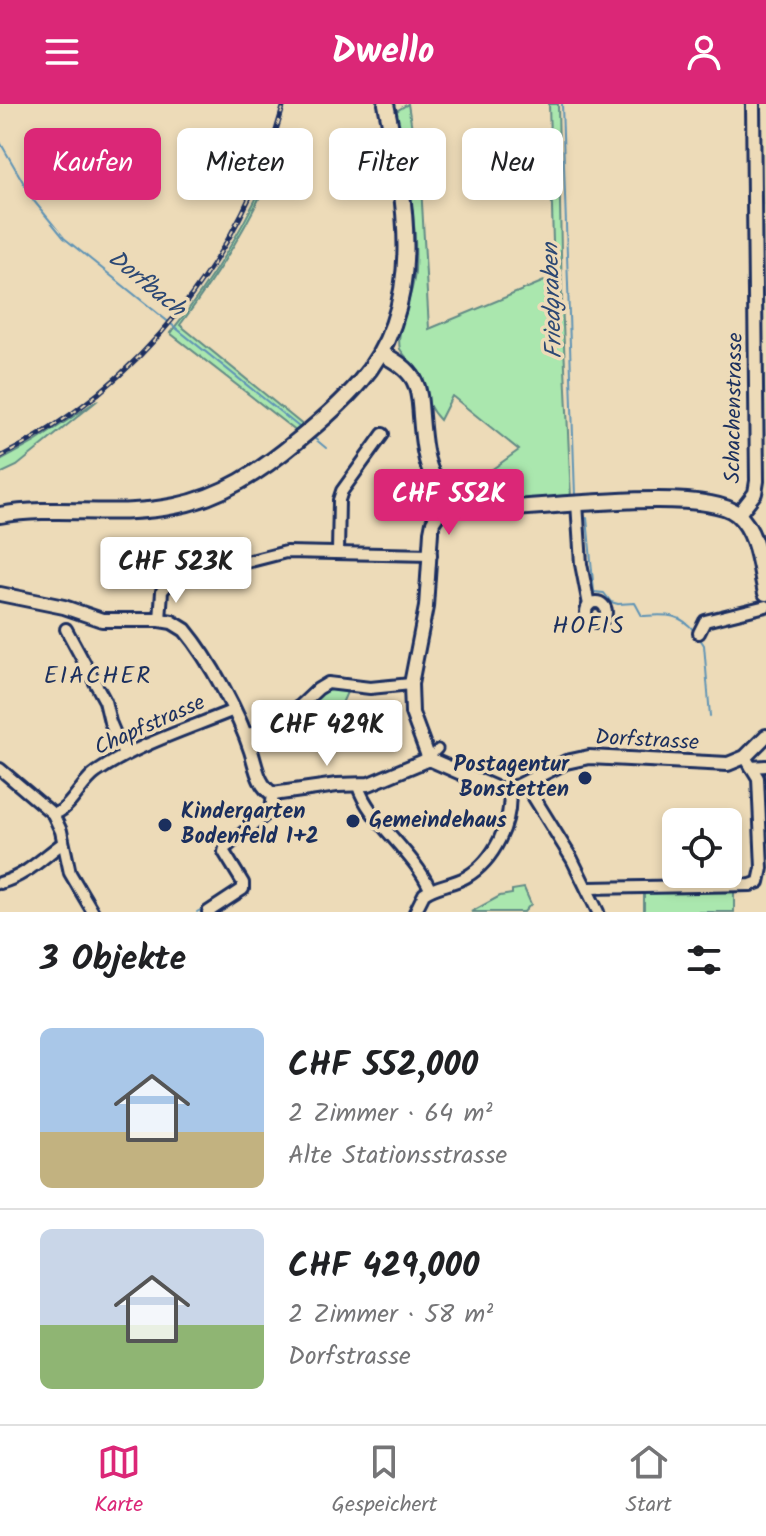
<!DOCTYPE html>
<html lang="de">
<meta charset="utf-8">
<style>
:root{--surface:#fff;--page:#f2f2f2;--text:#202124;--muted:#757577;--line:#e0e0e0;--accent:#db2777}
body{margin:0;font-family:Kalam,sans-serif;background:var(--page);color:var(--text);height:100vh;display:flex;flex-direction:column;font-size:30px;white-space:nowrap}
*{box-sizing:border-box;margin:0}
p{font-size:26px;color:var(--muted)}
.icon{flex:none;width:44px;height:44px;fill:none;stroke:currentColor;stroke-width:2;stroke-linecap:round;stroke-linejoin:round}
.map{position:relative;height:808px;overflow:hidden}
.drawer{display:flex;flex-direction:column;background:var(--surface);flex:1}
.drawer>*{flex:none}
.hud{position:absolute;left:24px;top:24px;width:718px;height:72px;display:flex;gap:16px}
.buttons{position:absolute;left:662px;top:704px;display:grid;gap:16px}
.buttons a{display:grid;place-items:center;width:80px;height:80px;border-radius:12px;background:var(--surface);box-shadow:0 4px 12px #0003;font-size:40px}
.price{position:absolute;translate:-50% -68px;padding:0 18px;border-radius:8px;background:#fff;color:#222;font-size:26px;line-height:52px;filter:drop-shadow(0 2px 4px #0008)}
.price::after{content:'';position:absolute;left:50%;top:48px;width:24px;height:18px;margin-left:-12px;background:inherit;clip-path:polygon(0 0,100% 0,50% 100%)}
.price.active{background:var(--accent);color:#fff}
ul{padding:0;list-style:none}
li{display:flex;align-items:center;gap:24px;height:200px;padding:0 40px}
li+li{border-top:2px solid var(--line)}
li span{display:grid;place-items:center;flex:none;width:224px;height:160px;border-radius:12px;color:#555}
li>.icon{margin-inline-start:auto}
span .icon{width:96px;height:96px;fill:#fffc;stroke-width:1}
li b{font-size:34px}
h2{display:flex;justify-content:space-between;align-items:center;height:96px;padding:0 40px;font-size:34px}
.tag{padding:0 28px;border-radius:12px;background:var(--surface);box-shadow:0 4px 12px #0003;font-size:28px;line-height:72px}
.tag.active{background:var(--accent);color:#fff}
header{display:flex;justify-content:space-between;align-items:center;height:104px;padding:0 40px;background:var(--accent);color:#fff;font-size:36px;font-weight:700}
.tab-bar{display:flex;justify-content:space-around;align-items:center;height:112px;border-top:2px solid var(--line);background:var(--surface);font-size:22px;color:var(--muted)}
.tab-bar a{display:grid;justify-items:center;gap:4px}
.tab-bar .active{color:var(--accent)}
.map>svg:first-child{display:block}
</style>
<header><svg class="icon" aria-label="menu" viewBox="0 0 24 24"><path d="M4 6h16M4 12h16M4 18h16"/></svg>Dwello<svg class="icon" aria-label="person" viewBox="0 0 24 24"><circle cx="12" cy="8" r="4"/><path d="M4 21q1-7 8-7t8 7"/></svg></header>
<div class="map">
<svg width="766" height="808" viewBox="0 0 766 808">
<rect width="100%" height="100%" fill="#eddbb8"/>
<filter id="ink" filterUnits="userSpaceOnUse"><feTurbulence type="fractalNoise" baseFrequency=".0125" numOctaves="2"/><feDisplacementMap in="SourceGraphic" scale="16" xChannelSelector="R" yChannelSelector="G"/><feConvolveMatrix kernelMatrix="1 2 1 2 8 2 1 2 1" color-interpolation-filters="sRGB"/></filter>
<g filter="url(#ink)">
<g fill="#aae7ae" stroke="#628b86" stroke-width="2">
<path d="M408 0 421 81 429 225 554 173 549 0H558L562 198 571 394 475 399 473 379 519 346 452 292 440 316C422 298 429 287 417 267 412 259 405 253 400 245 395 225 414 191 415 167 418 114 405 59 395 8Z"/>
<path d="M269 68 271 69C247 124 216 173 180 221L305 323 297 328 170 229C211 179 242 126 269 68Z"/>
<polygon points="98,296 17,362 0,370 0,357 35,338"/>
<polygon points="336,585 348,586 339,606 344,617 340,622 321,629 304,608 310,603 308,600 326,587"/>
<polygon points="524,784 531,800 524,808 471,808 500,792 512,790 512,786"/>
<polygon points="734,786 734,808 644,808 644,788"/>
</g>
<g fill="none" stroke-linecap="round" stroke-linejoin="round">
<g stroke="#6094b5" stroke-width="2">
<polyline points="562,0 575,392"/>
<polyline points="0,38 34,97 64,134 299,323"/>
<polyline points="314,334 326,344"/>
<path d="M587 414 594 488 604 489 611 498 618 500 635 499 642 512C664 511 679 508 694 527"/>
<polyline points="698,532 704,541 710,612"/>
<polyline points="197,808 220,794"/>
</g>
<defs>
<polyline id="pedestrian" points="434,649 438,645"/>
<g id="minor">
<polyline points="577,399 581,460 589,501"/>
<polyline points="338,448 339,396 342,387 383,330"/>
<circle cx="596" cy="508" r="10"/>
<polyline points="160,516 162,487 173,474 223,464 286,448 431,451"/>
<polyline points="66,525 105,597 110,618 124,651"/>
<polyline points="699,529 705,517 766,502"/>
<polyline points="245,630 260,628 300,602 318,585 328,579 370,584 411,580"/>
<polyline points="751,663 766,662"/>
<polyline points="0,665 53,710 61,727 70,769 93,808"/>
<polyline points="525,679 572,755 598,808"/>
<path d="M358 682C369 717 413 747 430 785"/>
<path d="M53 710C70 707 81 678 97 668 138 640 188 625 234 606"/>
<path d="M0 779C26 772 42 754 63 739"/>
<polyline points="589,784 751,781 759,778 762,764 758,674 745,653"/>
<polyline points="208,808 243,785 243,779 224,748 225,744 271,706 273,690"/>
<path d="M415 808 424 790C436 781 452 781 466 773 494 757 513 718 509 686"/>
</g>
<g id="tertiary">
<polyline points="738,411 755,389 757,377 753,0"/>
<path d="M0 490 64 503 102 516H160L172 518 185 526C210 556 239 610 251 647 256 662 258 682 273 690L337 681 369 680 429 655 500 686 518 682 566 658 589 653 728 660 745 653 766 632"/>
<polyline points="429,655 412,609 411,580 426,503 431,428 433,418 449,394"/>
</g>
<g id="secondary">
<path d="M381 249C393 256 407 263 414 276 420 287 420 300 421 312 425 363 430 398 488 405 538 405 703 382 737 410 758 428 760 464 766 489"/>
<path d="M0 411C58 401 117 414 175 402 222 393 261 367 297 337 319 319 341 300 359 279 428 201 405 93 386 0"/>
</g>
</defs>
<use href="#pedestrian" stroke="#1b2f5e" stroke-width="13"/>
<use href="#minor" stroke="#1b2f5e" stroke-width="16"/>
<use href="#tertiary" stroke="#1b2f5e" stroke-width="18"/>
<use href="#secondary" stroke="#1b2f5e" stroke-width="20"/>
<use href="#pedestrian" stroke="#eddbb8" stroke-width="7"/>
<use href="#minor" stroke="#eddbb8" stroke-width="10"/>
<use href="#tertiary" stroke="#eddbb8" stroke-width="12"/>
<use href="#secondary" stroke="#eddbb8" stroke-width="14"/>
<defs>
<path id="rail" d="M0 353C142 282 242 152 284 0"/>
</defs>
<use href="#rail" stroke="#1b2f5e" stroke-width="5"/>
<use href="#rail" stroke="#eddbb8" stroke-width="2" stroke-dasharray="6" stroke-linecap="butt"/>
</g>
</g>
<g fill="#1b2f5e" stroke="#eddbb8" stroke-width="3">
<circle cx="585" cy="674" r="8"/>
<circle cx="353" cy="717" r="8"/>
<circle cx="165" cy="721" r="8"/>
</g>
<g text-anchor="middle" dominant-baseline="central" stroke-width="7" stroke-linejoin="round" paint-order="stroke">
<g font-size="22" fill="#1b2f5e" stroke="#eddbb8">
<text transform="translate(735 304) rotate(-89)">Schachenstrasse</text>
<text transform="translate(150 622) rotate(-24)">Chapfstrasse</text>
<text transform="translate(647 637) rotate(3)">Dorfstrasse</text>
</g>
<g font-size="22" font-weight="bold" fill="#1b2f5e" stroke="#eddbb8" text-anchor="start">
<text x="569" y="661" text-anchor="end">Postagentur<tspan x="569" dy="25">Bonstetten</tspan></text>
<text x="181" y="708">Kindergarten<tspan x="181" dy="25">Bodenfeld 1+2</tspan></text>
<text x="369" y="717">Gemeindehaus</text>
</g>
<g font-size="24" font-style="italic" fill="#2c4874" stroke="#eddbb8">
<text transform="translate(146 180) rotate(39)">Dorfbach</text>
<text transform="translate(553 197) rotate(-92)">Friedgraben</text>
</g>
<g font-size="24" letter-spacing="2" fill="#1b2f5e" stroke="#eddbb8">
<text x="589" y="522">HOFIS</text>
<text x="98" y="572">EIACHER</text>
</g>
</g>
</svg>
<div class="buttons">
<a><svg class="icon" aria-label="locate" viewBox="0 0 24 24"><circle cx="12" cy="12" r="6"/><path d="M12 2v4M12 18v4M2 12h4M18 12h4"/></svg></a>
</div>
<b class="price active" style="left:449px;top:433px">CHF 552K</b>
<b class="price" style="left:176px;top:501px">CHF 523K</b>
<b class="price" style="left:327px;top:664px">CHF 429K</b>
<div class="hud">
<a class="tag active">Kaufen</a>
<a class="tag">Mieten</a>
<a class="tag">Filter</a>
<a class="tag">Neu</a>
</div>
</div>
<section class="drawer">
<h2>3 Objekte<svg class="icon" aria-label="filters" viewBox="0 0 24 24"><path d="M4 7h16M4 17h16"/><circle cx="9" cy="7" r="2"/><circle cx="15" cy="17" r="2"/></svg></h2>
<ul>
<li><span style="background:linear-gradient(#a9c7e8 65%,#c2b280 0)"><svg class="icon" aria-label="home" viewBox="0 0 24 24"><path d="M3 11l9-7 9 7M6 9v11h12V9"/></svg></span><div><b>CHF 552,000</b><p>2 Zimmer · 64 m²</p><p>Alte Stationsstrasse</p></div></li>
<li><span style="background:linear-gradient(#c9d6e8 60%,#8fb573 0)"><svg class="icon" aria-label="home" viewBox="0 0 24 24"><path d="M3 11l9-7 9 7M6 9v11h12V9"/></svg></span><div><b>CHF 429,000</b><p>2 Zimmer · 58 m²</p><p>Dorfstrasse</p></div></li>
</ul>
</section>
<nav class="tab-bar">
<a class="active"><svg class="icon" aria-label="map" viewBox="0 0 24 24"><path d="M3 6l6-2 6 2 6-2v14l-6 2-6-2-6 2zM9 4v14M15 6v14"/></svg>Karte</a>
<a><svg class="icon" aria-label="saved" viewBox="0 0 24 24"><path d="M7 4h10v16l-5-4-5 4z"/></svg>Gespeichert</a>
<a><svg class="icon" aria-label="home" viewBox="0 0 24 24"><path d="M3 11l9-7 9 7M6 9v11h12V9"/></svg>Start</a>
</nav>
